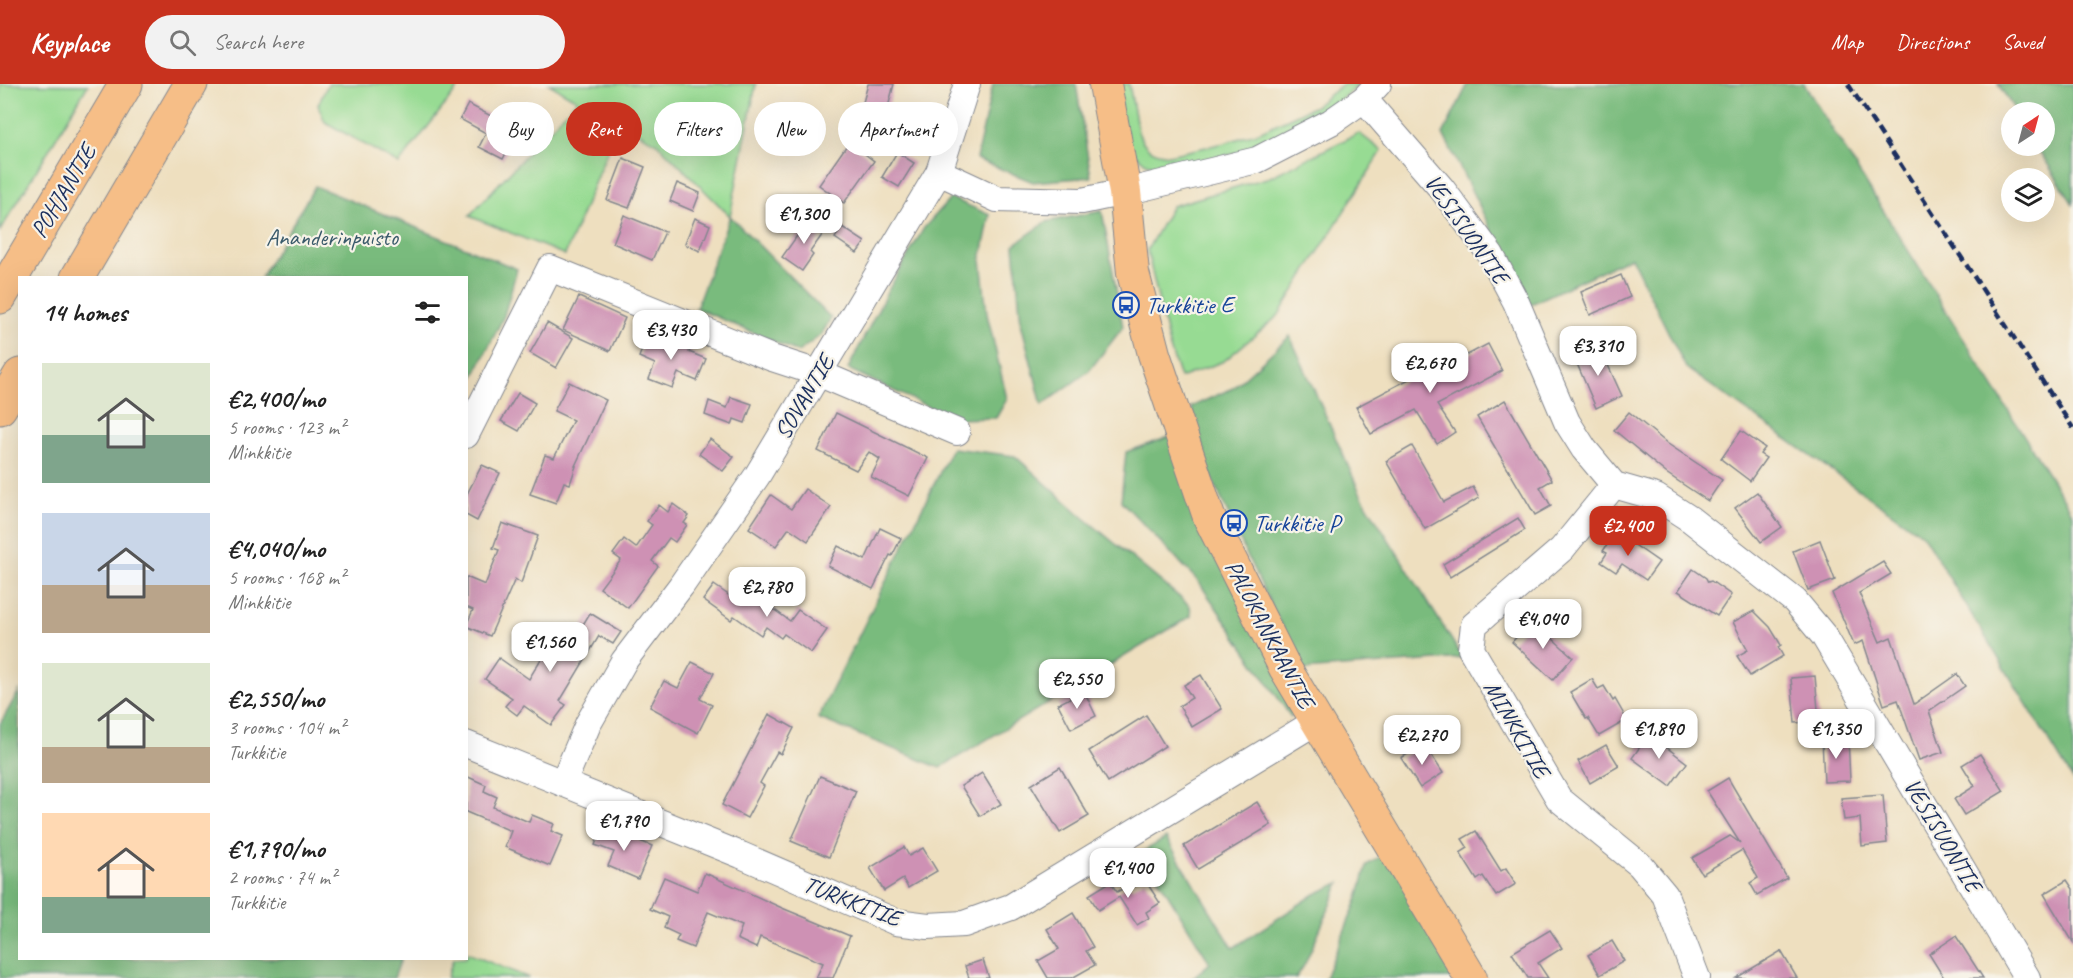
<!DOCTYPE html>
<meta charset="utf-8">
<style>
:root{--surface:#fff;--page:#f2f2f2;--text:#222;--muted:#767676;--accent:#c8321e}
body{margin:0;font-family:Caveat,sans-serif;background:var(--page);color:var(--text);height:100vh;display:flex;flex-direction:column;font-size:22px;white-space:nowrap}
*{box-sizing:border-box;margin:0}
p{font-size:20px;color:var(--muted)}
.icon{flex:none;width:33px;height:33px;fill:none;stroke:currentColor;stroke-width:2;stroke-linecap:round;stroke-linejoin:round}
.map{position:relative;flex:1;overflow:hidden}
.details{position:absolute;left:18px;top:192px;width:450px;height:684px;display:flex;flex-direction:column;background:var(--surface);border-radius:0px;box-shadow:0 6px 24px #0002}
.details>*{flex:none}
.guide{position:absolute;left:486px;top:18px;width:570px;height:54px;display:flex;gap:12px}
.needle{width:39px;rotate:36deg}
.fabs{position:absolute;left:2001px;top:18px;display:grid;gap:12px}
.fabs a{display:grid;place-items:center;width:54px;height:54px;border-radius:50%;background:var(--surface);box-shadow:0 6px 24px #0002;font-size:30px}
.price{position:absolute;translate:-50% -51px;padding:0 14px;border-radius:12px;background:#fff;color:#222;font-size:20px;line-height:39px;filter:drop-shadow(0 2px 3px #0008)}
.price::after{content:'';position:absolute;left:50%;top:36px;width:18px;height:14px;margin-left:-9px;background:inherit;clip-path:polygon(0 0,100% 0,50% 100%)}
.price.current{background:var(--accent);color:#fff}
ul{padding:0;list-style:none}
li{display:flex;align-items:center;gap:18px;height:150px;padding:0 24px}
li span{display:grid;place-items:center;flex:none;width:168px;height:120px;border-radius:0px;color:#555}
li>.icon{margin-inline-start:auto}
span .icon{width:72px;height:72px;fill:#fffc;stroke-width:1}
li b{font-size:26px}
h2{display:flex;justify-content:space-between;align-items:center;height:72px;padding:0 24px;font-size:26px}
.tag{padding:0 21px;border-radius:27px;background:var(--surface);box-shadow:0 6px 24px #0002;font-size:21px;line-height:54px}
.tag.current{background:var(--accent);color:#fff}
header{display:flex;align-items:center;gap:36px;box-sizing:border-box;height:84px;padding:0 30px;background:var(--accent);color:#fff}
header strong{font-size:28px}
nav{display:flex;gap:33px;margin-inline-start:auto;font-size:21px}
.search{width:420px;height:54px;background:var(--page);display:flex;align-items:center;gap:15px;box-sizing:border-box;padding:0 21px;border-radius:33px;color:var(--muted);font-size:22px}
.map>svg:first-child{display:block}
</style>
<header>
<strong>Keyplace</strong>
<div class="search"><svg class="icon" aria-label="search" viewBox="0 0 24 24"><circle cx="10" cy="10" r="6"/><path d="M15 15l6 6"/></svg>Search here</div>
<nav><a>Map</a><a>Directions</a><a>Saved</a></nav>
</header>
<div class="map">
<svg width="2073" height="894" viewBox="0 0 2073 894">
<rect width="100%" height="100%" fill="#f7f3e8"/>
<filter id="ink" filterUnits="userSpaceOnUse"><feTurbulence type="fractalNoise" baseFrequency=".0167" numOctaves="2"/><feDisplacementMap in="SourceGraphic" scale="12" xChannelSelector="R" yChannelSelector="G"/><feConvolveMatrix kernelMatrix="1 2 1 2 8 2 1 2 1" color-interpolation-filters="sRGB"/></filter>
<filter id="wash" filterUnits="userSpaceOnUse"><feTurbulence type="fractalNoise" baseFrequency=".008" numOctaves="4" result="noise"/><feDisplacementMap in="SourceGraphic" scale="24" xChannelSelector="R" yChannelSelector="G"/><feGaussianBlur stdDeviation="1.35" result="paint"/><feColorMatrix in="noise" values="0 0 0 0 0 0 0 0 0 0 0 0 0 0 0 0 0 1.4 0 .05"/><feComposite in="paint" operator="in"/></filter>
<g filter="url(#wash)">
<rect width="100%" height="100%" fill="#eedfbf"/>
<g fill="#97db93" stroke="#598578" stroke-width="1.5">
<polygon points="0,0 88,1 0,147"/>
<polygon points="328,0 461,0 399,80 325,38 318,21"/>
<polygon points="549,0 756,0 730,132 657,59 619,38 565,171 469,132 577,16"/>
<polygon points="1114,0 1129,0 1138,48 1143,58 1149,65 1158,69 1169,71 1225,59 1259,48 1315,22 1343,0 1361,0 1322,29 1254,65 1175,84 1161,84 1146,79 1136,71 1129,62"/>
<polygon points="1359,49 1382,67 1278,232 1224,277 1180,294 1169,261 1147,166 1172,122 1270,93"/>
<polygon points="467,869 529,894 447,894 453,875 466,874"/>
</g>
<g fill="#79bb7d" stroke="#4a756e" stroke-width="1.5">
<polygon points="993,0 1076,0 1091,93 1033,98 976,75"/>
<polygon points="1468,0 1804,0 2073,430 2073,696 1923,451 1686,284 1631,173 1529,221 1443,50"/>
<polygon points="1998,0 2073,0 2073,120 2036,62 2044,62 2044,28 2016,28"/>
<polygon points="315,102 517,185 504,232 467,306 466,194 261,193"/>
<polygon points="951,114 990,131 981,176 987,230 1007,315 996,334 954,335 848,285 886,210 924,144"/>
<polygon points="1102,127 1123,243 1089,287 1042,321 1021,239 1014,161 1046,138"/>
<polygon points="730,132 831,234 821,251 798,268 696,224"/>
<polygon points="1290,252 1362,413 1463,574 1303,586 1251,480 1209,388 1191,323 1233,304"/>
<polygon points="1175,351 1297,623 1291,633 1198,497 1121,417 1126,368"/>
<polygon points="952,364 1015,372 1082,432 1190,522 1191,532 940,684 818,634"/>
<polygon points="19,607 20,874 401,875 394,894 0,894 0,640"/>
<polygon points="1166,754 1233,864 1315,810 1340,799 1305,880 1296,894 1192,894 1210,879 1142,768"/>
<polygon points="1386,769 1463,894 1325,894 1358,814 1367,781"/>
</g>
<g id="blocks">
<g fill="#ce91b4">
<polygon points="868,0 894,0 884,39 859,33"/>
<polygon points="468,20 518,46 503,75 479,63 486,49 460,35"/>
<polygon points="849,58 874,77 844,119 819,101"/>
<polygon points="897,68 914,79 899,103 882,93"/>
<polygon points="623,74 645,83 629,124 607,116"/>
<polygon points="677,99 700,109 693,127 670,117"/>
<polygon points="624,131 665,148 652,176 613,159"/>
<polygon points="695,134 710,141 700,167 686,161 685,159"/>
<polygon points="809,135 825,147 810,168 813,171 802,187 782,173"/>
<polygon points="842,143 865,158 857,169 835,154"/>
<polygon points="1621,191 1630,213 1590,231 1581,208"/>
<polygon points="579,213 625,234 610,267 563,246"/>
<polygon points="547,239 573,254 556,284 530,269"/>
<polygon points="648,250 670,259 672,256 691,263 689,268 706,275 697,297 678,289 672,304 649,295 655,280 639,273"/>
<polygon points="1488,260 1502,287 1437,321 1455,348 1437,360 1416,326 1371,350 1356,323 1426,286 1429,291"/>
<polygon points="1596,262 1599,269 1602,268 1622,312 1596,324 1575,275"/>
<polygon points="569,298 606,316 575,382 576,382 570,400 564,398 556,419 530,410 545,371 554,374 573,336 554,327"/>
<polygon points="518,309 535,319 519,347 501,337"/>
<polygon points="731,313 752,320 745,339 734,335 732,341 705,331 709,317 727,324"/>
<polygon points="1505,316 1552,396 1540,403 1551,422 1535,431 1477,333"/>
<polygon points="1629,328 1668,360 1722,396 1708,417 1666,389 1614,346"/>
<polygon points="836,329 928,374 909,412 871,393 880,375 869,368 856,386 818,367"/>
<polygon points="1741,347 1765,364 1760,370 1766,374 1750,397 1721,375"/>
<polygon points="710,355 734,373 723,387 699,370"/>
<polygon points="1412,362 1444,418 1473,403 1479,414 1425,445 1386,377"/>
<polygon points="482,381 500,389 477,437 466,431 466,412"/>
<polygon points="805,405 831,423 808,457 789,444 776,462 749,444 771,411 791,425"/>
<polygon points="1757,408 1782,443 1761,458 1735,424"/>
<polygon points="673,420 689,432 684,439 687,441 675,458 669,454 652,477 658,482 628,524 600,504 621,476 613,470 624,455 636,464 652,441 647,437 659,421 668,428"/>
<polygon points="1518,434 1525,446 1450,493 1443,480"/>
<polygon points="502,439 538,452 521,499 515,495 490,552 466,542 473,526 466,523 466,493 485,501 499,466 493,464"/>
<polygon points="880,444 901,454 892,472 890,471 873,505 828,482 838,462 865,476"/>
<polygon points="1616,448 1659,478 1646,496 1622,480 1616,488 1601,478 1607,469 1603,467"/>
<polygon points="1820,456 1835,496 1808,506 1793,467"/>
<polygon points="1883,478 1891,490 1859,509 1880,558 1891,553 1914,620 1957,590 1965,602 1929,627 1943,668 1919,676 1898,616 1884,621 1863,557 1854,561 1832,509"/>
<polygon points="1693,485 1706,494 1708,498 1711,497 1731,511 1717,532 1678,507"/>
<polygon points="714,501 740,519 748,507 790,537 798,526 827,546 811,569 784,550 781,554 766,543 761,551 734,532 731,536 703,516"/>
<polygon points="1754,527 1770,543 1781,561 1778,563 1783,572 1750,592 1737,572 1748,566 1733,538"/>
<polygon points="590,529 621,548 613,560 599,552 560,617 566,621 551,641 524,622 517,631 505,622 512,614 485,595 499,574 529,595 550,560 565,570"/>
<polygon points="1532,536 1573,573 1553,596 1512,558"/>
<polygon points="692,578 714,589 700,615 712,621 698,649 650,623 664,597 678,604"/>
<polygon points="1201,591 1222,625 1192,643 1179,622 1192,614 1184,601"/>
<polygon points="1815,592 1819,637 1795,639 1791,594"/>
<polygon points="1592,595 1598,605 1604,602 1613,617 1615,615 1627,636 1599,652 1588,634 1586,635 1570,608"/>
<polygon points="1084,607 1096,632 1071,645 1058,620"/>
<polygon points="769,630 794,644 781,670 777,668 760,699 764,702 747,734 722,721"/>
<polygon points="1146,631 1165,662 1108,698 1089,667"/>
<polygon points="1649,650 1687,679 1670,702 1632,674"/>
<polygon points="1848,654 1850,697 1824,698 1822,655"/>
<polygon points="1424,660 1443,689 1420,704 1401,674"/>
<polygon points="1606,661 1619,682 1590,699 1578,677"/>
<polygon points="1980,670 2004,707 1964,731 1954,715 1975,702 1962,681"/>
<polygon points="1060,683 1089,732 1060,749 1031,701"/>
<polygon points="982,689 1001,720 980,732 961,702"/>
<polygon points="466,692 486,701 484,707 497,713 493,723 529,738 532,731 554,740 551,747 563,752 550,782 505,763 511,747 466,728"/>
<polygon points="820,692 856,707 829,773 791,757"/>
<polygon points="1728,694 1787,794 1757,811 1750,799 1758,794 1742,766 1702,790 1692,774 1730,752 1740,759 1707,707"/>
<polygon points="1883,711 1887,759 1862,762 1860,734 1844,736 1841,714"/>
<polygon points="1257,718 1271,741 1198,785 1184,762"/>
<polygon points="603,742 652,762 638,795 608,782 614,768 595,761"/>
<polygon points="1476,747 1501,787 1506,784 1516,800 1496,812 1483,792 1477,796 1460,769 1468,764 1462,755"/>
<polygon points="904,763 909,772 923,764 937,787 908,804 903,795 884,807 870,784"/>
<polygon points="705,789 782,824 850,852 833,894 816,894 823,879 760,853 756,864 737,855 742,842 708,828 693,864 676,857 679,851 664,844 668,833 650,825 664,793 697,807"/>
<polygon points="1145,796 1160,819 1146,828 1149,834 1137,841 1119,813 1098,826 1089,811 1110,798 1117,808 1129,801 1131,804"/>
<polygon points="2067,796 2073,805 2073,858 2044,810"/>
<polygon points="1073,829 1093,863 1086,867 1095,881 1072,894 1048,894 1038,877 1059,865 1047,845"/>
<polygon points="1550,846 1562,864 1538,879 1548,894 1528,894 1512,869"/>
<polygon points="1956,852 1983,894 1944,894 1929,870"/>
<polygon points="1612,857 1624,877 1600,891 1588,871"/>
<polygon points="1781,867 1797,894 1736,894"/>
<polygon points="983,876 989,894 969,894 965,882"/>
</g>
</g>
</g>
<g filter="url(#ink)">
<use href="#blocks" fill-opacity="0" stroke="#84878e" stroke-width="1.5"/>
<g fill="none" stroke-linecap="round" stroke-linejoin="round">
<defs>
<g id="minor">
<polyline points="1364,15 1442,105 1491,171 1516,218 1567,338 1584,365 1614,401 1656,413 1690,435 1795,517 1824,552 2027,894"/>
<polyline points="939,88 967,0"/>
<polyline points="466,351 550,184 772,274 818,289 957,348"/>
<polyline points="1614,401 1562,465 1474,541 1471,565 1559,715 1640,781 1665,811 1697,894"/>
<polyline points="466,660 741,771 896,838 928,842 964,840 1011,823 1317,637"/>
<polyline points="563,699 588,640 624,577 681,502 757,392 939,88 997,115 1082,117 1125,108 1257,76 1331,38 1364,15 1378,0"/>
</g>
<polyline id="major" points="1105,0 1125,108 1133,189 1154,270 1209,433 1285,584 1471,894"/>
<g id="highway">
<polyline points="77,194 191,0"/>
<polyline points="0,213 126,0"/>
<polyline points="0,324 20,291"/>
</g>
</defs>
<use href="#minor" stroke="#84878e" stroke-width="28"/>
<use href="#major" stroke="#84878e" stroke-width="34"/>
<use href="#highway" stroke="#84878e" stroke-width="35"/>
<use href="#minor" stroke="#fff" stroke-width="26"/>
<use href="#major" stroke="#f6be87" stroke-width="32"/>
<use href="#highway" stroke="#f6be87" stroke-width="33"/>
<polyline stroke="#1b2f5e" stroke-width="4.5" stroke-dasharray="9 4.5" stroke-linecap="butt" points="1848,0 2073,344"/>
</g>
</g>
<defs>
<symbol id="bus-ring" viewBox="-11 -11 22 22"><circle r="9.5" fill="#f7f3e8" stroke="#1a4fb4" stroke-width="1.5"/><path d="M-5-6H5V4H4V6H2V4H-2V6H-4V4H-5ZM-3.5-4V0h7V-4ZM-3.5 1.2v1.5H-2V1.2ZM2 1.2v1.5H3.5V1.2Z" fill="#1a4fb4"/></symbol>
</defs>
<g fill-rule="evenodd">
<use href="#bus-ring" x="1111" y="206" width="30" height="30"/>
<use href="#bus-ring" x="1219" y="424" width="30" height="30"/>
</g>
<g text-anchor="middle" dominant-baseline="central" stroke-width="4.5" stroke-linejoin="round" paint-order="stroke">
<g font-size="24" fill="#1b2f5e" stroke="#f7f3e8">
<text transform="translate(63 107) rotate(-59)">POHJANTIE</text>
<text transform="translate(1467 145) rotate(55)">VESISUONTIE</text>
<text transform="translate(804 313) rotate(-59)">SOVANTIE</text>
<text transform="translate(1270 550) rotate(62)">PALOKANKAANTIE</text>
<text transform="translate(1517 645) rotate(60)">MINKKITIE</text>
<text transform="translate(1943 751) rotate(59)">VESISUONTIE</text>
<text transform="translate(852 817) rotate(21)">TURKKITIE</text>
</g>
<g font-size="24" fill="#3a5a6b" stroke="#f7f3e8">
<text x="332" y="153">Ananderinpuisto</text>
</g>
<g font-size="24" fill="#164399" stroke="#f7f3e8" text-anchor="start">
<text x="1146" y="221">Turkkitie E</text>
<text x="1254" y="439">Turkkitie P</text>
</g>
</g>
</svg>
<div class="fabs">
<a><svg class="needle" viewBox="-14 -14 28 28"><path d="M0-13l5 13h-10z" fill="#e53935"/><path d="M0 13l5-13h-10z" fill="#767676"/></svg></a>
<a><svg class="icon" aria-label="layers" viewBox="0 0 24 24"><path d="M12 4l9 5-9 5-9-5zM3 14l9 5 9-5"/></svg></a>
</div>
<b class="price" style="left:804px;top:161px">€1,300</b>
<b class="price" style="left:671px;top:277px">€3,430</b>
<b class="price" style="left:1598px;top:293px">€3,310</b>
<b class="price" style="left:1430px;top:310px">€2,670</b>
<b class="price current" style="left:1628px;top:473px">€2,400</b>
<b class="price" style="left:767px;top:534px">€2,780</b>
<b class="price" style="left:1543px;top:566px">€4,040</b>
<b class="price" style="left:550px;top:589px">€1,560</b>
<b class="price" style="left:1077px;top:626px">€2,550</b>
<b class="price" style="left:1659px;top:676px">€1,890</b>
<b class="price" style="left:1836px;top:676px">€1,350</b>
<b class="price" style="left:1422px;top:682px">€2,270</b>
<b class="price" style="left:624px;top:768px">€1,790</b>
<b class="price" style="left:1128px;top:815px">€1,400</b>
<div class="guide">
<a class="tag">Buy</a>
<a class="tag current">Rent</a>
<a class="tag">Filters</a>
<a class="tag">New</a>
<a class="tag">Apartment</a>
</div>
<section class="details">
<h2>14 homes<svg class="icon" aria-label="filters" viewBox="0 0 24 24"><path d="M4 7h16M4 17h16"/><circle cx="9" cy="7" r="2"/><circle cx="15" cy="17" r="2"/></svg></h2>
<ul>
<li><span style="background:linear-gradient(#dfe7d0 60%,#7fa58c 0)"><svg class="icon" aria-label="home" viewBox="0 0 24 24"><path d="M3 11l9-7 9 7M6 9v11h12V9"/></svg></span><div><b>€2,400/mo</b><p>5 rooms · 123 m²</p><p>Minkkitie</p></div></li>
<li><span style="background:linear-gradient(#c9d6e8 60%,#b9a48a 0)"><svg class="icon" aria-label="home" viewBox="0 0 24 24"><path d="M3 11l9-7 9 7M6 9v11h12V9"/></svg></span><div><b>€4,040/mo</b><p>5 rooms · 168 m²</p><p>Minkkitie</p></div></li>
<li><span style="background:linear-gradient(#dfe7d0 70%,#b9a48a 0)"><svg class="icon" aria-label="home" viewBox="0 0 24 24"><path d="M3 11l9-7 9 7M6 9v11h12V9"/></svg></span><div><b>€2,550/mo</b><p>3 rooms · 104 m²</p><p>Turkkitie</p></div></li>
<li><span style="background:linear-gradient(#ffd9b3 70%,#7fa58c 0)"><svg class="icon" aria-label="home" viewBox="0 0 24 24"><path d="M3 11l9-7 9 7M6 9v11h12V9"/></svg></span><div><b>€1,790/mo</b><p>2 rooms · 74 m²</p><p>Turkkitie</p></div></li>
</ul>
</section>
</div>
